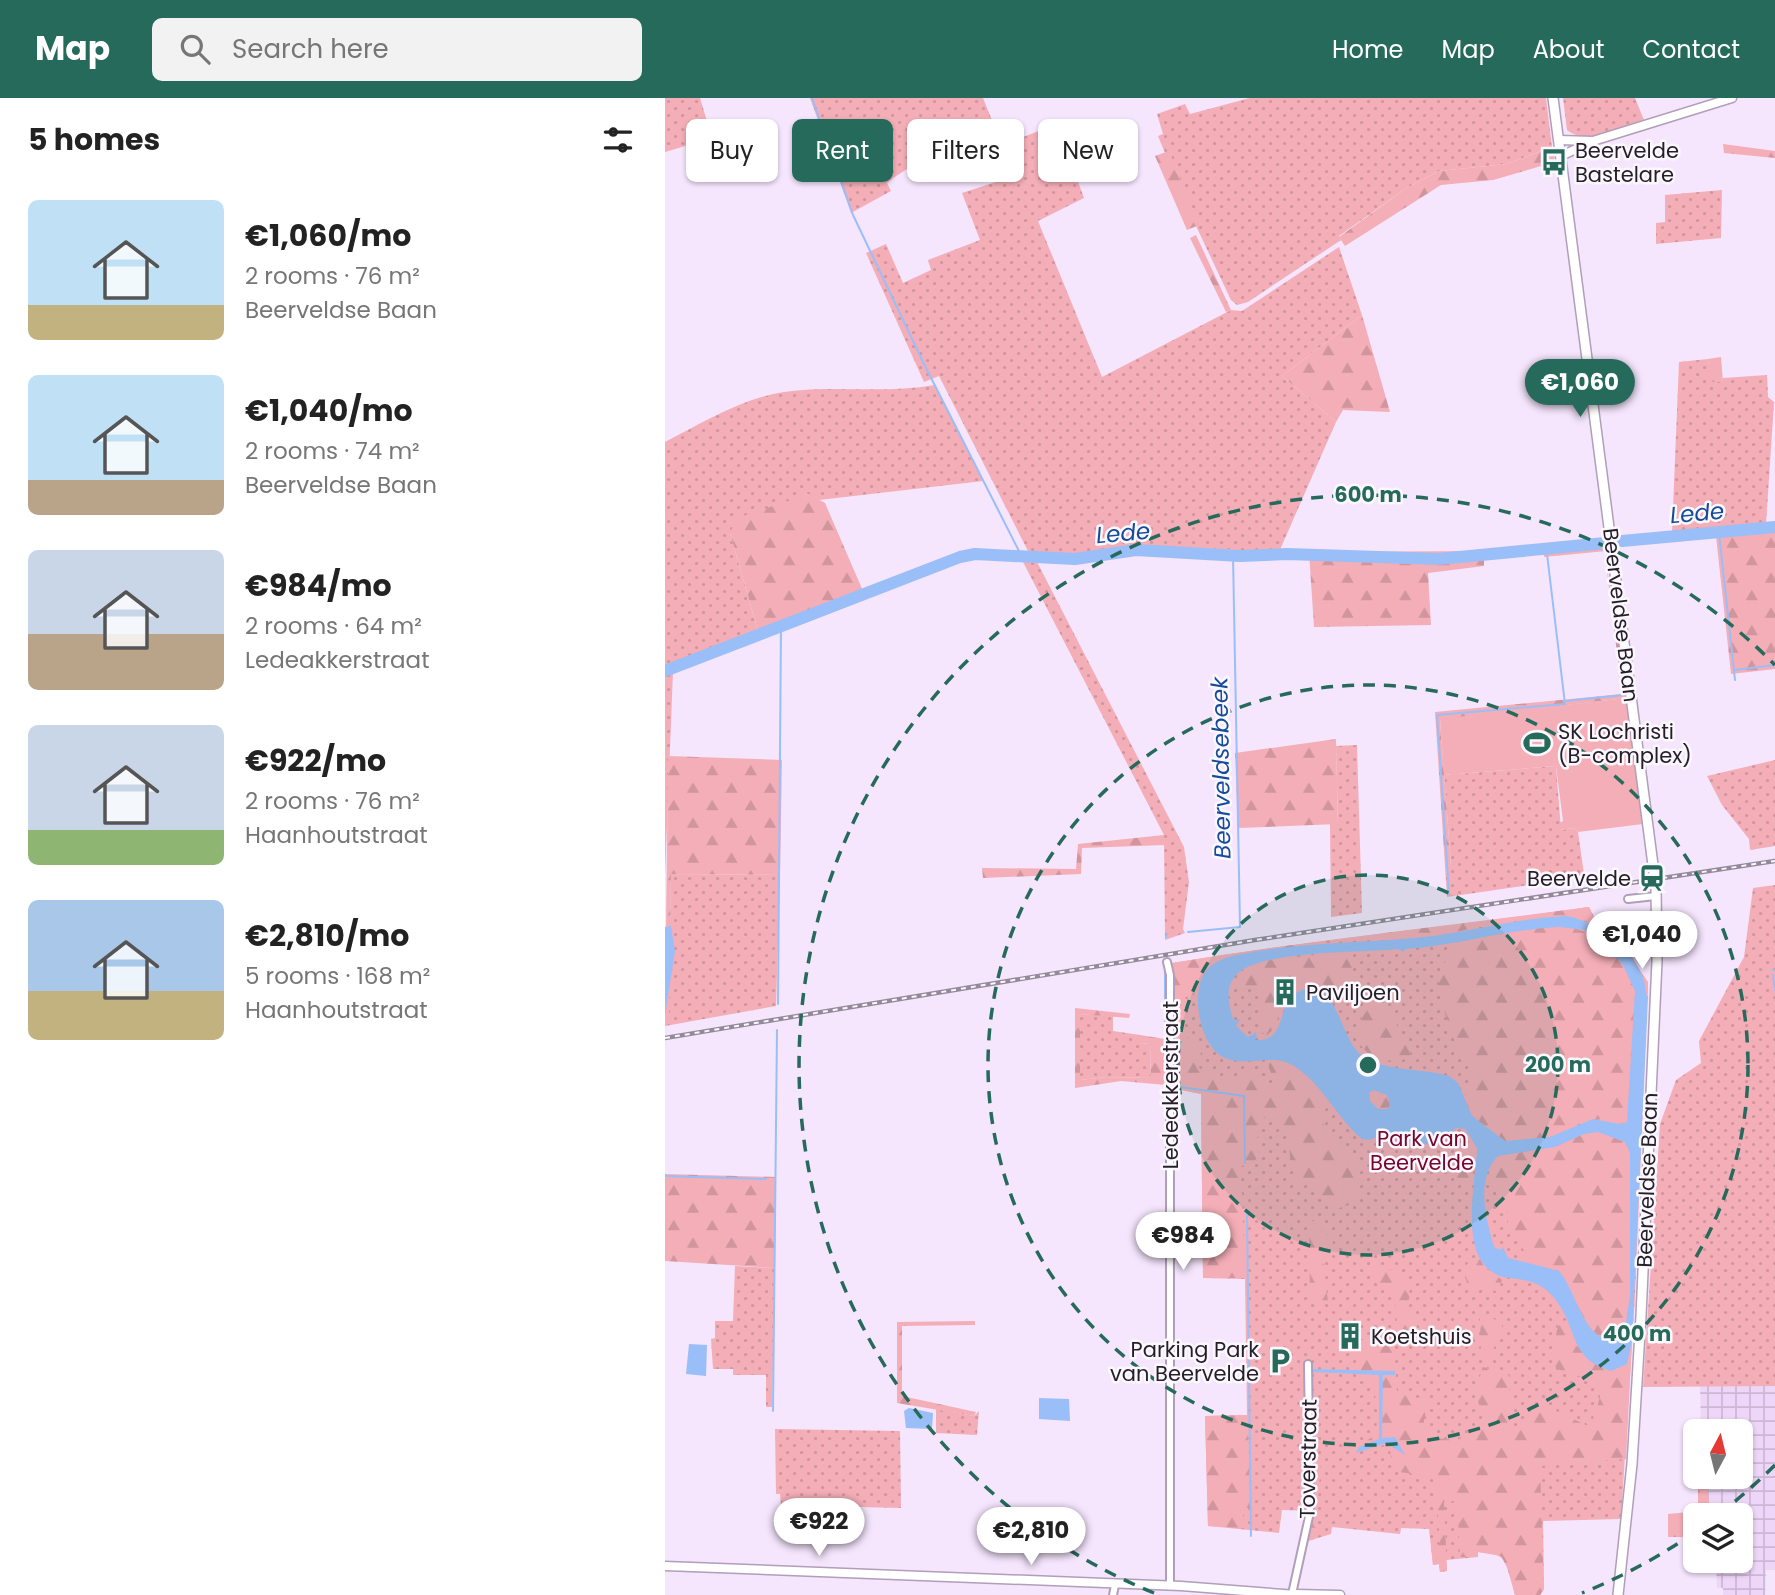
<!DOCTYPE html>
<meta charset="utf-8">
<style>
:root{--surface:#fff;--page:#f2f2f2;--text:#222;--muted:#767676;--accent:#266a5b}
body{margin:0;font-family:Poppins,sans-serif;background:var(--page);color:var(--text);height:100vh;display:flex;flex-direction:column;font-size:26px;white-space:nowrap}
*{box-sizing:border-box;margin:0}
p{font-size:23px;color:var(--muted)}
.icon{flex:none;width:38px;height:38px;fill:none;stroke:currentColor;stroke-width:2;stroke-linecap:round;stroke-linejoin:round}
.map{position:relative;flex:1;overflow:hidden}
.side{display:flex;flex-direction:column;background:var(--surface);width:665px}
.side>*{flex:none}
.hud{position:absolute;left:21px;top:21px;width:665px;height:63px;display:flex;gap:14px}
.needle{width:46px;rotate:7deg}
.tools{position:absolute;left:1018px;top:1321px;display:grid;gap:14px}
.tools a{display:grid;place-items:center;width:70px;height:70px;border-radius:10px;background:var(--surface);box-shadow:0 2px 5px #0004;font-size:35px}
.price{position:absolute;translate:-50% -60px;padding:0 16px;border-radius:24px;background:#fff;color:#222;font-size:23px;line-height:46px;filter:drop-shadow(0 2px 4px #0008)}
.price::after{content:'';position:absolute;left:50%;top:42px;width:21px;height:16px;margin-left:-10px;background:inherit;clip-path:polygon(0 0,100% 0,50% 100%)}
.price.current{background:var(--accent);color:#fff}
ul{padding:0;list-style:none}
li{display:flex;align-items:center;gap:21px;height:175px;padding:0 28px}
li span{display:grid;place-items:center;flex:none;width:196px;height:140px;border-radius:10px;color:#555}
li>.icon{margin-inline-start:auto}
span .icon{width:84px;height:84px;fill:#fffc;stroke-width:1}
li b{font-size:30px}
h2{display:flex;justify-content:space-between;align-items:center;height:84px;padding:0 28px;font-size:30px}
.tag{padding:0 24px;border-radius:10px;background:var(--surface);box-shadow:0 2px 5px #0004;font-size:24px;line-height:63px}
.tag.current{background:var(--accent);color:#fff}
header{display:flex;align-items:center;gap:42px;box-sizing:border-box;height:98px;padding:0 35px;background:var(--accent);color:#fff}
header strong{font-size:33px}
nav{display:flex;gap:38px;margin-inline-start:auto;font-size:24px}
.search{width:490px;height:63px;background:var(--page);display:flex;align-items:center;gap:18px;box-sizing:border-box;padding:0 24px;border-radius:10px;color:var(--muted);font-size:26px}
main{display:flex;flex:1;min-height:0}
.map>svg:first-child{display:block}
</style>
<header>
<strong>Map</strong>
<div class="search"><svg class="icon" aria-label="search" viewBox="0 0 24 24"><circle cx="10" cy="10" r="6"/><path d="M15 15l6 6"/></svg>Search here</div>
<nav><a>Home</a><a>Map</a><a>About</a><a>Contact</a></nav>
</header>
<main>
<section class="side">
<h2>5 homes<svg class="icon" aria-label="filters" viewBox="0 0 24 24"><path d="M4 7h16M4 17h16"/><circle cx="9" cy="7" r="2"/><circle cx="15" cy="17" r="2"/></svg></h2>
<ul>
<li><span style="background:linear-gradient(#bfe0f5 75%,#c2b280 0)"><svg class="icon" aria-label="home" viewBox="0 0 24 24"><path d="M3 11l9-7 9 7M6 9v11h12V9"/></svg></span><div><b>€1,060/mo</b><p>2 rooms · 76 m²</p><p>Beerveldse Baan</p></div></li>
<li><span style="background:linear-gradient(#bfe0f5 75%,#b9a48a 0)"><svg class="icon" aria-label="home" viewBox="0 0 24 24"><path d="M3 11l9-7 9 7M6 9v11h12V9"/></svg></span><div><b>€1,040/mo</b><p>2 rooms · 74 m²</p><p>Beerveldse Baan</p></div></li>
<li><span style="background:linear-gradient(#c9d6e8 60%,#b9a48a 0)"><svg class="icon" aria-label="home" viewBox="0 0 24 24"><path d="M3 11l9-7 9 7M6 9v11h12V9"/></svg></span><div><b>€984/mo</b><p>2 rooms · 64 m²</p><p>Ledeakkerstraat</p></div></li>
<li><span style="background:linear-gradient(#c9d6e8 75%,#8fb573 0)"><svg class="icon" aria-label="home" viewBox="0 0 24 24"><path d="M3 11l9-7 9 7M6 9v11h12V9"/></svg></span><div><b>€922/mo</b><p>2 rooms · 76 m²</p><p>Haanhoutstraat</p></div></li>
<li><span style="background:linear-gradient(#a9c7e8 65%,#c2b280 0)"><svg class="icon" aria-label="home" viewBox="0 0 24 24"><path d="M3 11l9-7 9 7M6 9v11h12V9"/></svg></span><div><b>€2,810/mo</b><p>5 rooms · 168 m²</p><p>Haanhoutstraat</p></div></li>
</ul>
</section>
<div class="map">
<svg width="1110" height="1497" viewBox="0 0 1110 1497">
<defs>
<pattern id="industrial-grid" width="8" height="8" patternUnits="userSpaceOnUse" patternTransform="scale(1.75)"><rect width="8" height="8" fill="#eed6f9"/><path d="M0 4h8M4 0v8" fill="none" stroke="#ccb7d5"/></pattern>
<pattern id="green-dots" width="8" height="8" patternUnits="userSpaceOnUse" patternTransform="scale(1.75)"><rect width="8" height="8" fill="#f4aeb7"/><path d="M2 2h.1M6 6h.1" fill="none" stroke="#d1959d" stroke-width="1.8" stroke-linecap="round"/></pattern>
<pattern id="forest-firs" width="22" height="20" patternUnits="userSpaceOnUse" patternTransform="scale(1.75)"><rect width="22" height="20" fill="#f4aeb7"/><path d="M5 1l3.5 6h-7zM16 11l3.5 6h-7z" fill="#d1959d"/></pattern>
</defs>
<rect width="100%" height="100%" fill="#f5e5fd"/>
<polygon fill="url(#industrial-grid)" points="1035,1287 1110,1288 1110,1472 1101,1472 1100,1497 1058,1497 1058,1490 1052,1490 1051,1463 1076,1463 1076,1432 1088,1431 1086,1408 1043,1406 1042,1379 1076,1379 1076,1334 1036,1333"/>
<g fill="url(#green-dots)">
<polygon points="0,0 35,0 47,40 0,54"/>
<path d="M145 0H318L337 47 392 26 419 100 373 123 437 279 566 212 577 213 674 149 697 217 617 278 671 324 614 454 490 448 408 457 364 455 274 278 259 284 201 155 221 146 238 185 266 172 263 162 315 142 297 95 346 79 337 48C291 51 258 56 222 85L226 93 186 115Z"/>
<polygon points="585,0 881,0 887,49 842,66 774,73 740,91 674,138 676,142 583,204 572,207 566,202 531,128 533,126 504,54 500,55 493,38 498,36 492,16 520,6 525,16"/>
<path d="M898 0H970L979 22C959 28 920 48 902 32Z"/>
<polygon points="1057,92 1056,140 991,146 991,125 1000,124 1000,97"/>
<polygon points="1043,261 1047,284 1058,284 1058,280 1102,277 1103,299 1109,304 1101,426 1007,435 1014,264"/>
<path d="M270 287 318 383 154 402 143 396 65 435 93 533 0 570V344C37 325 78 300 119 294 169 287 220 296 270 287Z"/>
<polygon points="357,462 371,462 519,749 524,784 518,831 520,835 500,842 499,737"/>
<polygon points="8,573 0,779 0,577"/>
<polygon points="692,647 697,815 666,819 665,726 673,725 671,648"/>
<polygon points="1110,662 1110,748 1085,752 1084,741 1057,707 1042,678"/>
<polygon points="891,668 896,732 909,730 913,734 919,776 905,781 782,799 780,768 786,767 779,677"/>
<polygon points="6,776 115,777 111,908 0,928 0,921 3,920"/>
<polygon points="1110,787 1110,1288 978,1289 995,1026 1011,982 1036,965 1034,943 1079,859 1088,790"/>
<path d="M924 809 931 823 959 848 983 884 970 1199 956 1421 878 1423 879 1491 875 1497H850L840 1462 830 1456 813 1454V1459L781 1462 782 1473 775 1474 774 1466 768 1467 764 1431 736 1430 735 1436 667 1429 666 1436 643 1443 648 1413 617 1412 614 1435 543 1428 540 1318 582 1317 580 1181 538 1180 536 996 507 990V865C646 842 785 829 924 809Z"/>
<polygon points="415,916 448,918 448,933 475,937 475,945 485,946 486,980 441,979 415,982"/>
<polygon points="70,1168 110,1170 107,1309 101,1309 101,1277 68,1277 68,1271 48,1271 46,1241 50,1240 50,1223 68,1223"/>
<polygon points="271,1311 309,1318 314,1313 312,1337 271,1335"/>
<polygon points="110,1331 235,1333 236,1410 116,1407 115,1396 111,1396"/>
</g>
<g fill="url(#forest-firs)">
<polygon points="1058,46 1110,53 1110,60 1059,55"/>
<polygon points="887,49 890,64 828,82 776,87 680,148 674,139 740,91 774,73 842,66"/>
<polygon points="504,53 534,127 522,132 490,58"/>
<polygon points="531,137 566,212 561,214 525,140"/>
<polygon points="697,217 725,314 678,312 671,324 617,278"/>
<polygon points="1056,259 1058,284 1046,284 1043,261"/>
<polygon points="144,396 160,405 198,493 93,533 65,435 72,420"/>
<polygon points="1110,432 1110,571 1066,576 1051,438"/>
<polygon points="939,442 941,453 879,459 878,448"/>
<polygon points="819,453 819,468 763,475 766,527 649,529 644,454"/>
<polygon points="940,457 962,600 775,622 786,768 780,768 770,614 957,596"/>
<polygon points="671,641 673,726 573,730 570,655"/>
<polygon points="3,658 117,662 115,777 6,776 4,920 0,921"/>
<polygon points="499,737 500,747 417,750 416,776 318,780 317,770 411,771 413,746"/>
<path d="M924 809 931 823 967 858 980 883 983 884V899L979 883 957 849 925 824 901 818 840 824 770 838 671 844 579 855 547 866 537 879 534 895 518 900 513 898 520 937 535 947 537 953 531 965 534 970 573 986 578 976 585 972 593 975 601 990 610 987 601 961C629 958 651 983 666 1005L659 1013 658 1026C688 1056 697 1054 694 1099L687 1106 671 1111 664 1108 650 1090 632 1083 626 1068 622 1028 604 1018 599 1019 592 1026 593 1058 587 1067 576 1068 580 1180H538L536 996 507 990V865C646 842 785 828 924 809Z"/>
<path d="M879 829H906L928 837 958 867 970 893 965 1016 962 1024 954 1026 936 1021 913 1026 885 1039 840 1043 807 1018 799 1002 809 968 797 962C791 943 769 897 775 877 778 866 784 858 786 845Z"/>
<path d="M678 854 687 870 683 886 669 895 654 883C645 888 634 885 626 892 611 904 618 925 602 937L596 934 593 896 603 879 592 889 580 891 574 886 579 876 578 871 597 863Z"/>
<path d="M713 900 719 904 744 949 746 956 741 961C718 966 702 960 691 940L696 920Z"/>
<polygon points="410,910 465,916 464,920 415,916 415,982 441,979 486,980 485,946 475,945 475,937 500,941 501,987 456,983 410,990"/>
<polygon points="708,991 722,997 725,1007 723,1011 713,1011 705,1003 704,995"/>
<path d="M802 1034 812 1050 806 1087C796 1087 793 1085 789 1075 783 1057 791 1049 802 1034Z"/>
<path d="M933 1034 960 1044 965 1055V1198L959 1236 948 1243C917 1240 912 1194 894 1173L865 1166 851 1136 844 1135 841 1106 830 1093 828 1083V1063L833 1058 891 1049 919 1036Z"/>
<polygon points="0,1076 111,1079 110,1170 0,1163"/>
<polygon points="644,1122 651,1124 668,1143 667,1153 658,1162 663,1204 645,1204"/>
<polygon points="815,1161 819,1169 837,1182 832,1193 803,1189 799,1173 802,1166"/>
<path d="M718 1167 743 1184 745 1198 740 1212 745 1211C754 1225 756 1236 742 1247L735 1244C736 1230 728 1218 731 1204L705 1179 711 1168Z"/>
<polygon points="815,1219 834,1222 838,1230 824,1261 816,1260"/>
<path d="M900 1222 912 1249 962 1266 967 1243 961 1361 875 1368 879 1491 875 1497H850L845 1475 836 1458 813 1454V1459H795L792 1403 779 1404 782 1473 775 1474 774 1466 768 1467 766 1447 775 1446 770 1379 728 1373 724 1346 689 1354 688 1352 710 1337C714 1317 713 1303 706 1284L691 1276V1253L694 1242 729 1240 732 1296 759 1301 762 1305C761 1325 752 1323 770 1340L791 1342 813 1335C826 1314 820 1320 813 1304 811 1299 815 1274 818 1269L844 1277 846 1328H861L867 1314 878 1307 921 1327 926 1326C949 1267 928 1289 891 1270L886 1258 893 1228Z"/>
<polygon points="310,1223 310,1227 237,1228 237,1298 311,1314 309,1318 232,1305 232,1224"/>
<polygon points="582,1317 586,1410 578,1410 579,1430 543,1428 540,1318"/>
<polygon points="649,1363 656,1363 650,1441 643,1443 649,1412"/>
<polygon points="1033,1379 1042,1379 1044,1406 1086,1408 1088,1431 1076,1432 1076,1418 1031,1418 1031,1439 1003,1439 1003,1416 1033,1413"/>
</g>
<polygon fill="#f4aeb7" points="962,600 978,726 913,734 909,730 895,732 894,725 898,723 891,668 779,677 775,621"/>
<g fill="#9abef7" fill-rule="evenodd">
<path d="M901 818C930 822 971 853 979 883 981 889 979 893 983 899L967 1243 962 1266 946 1273C905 1261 913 1234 893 1205 880 1186 866 1182 844 1180 789 1173 811 1086 812 1050L800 1031 792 1030C785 1033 781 1040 773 1043 755 1051 741 1041 724 1035L704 1042 697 1041C672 1020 659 989 632 970 609 953 585 970 560 960 536 950 526 900 538 878 543 867 552 864 563 859 630 843 700 846 769 838 813 832 856 820 901 818ZM895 829 920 832 935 843 958 867 970 893 962 1024 954 1026 928 1021 885 1039 840 1043 807 1018 793 985 784 978C757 970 724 974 699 959 672 943 673 864 625 899 613 917 619 944 589 942L592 940 591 934 583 939 571 928 575 921 569 923C564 909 559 890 571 877 594 852 696 855 732 851L739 854 740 851C792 848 842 831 895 829ZM708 992 722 997 725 1007 723 1011H713L705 1003 704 995ZM933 1034 960 1044 965 1055V1198L959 1236 948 1243C917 1240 912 1194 894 1173L843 1160 838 1149 835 1152 829 1149C821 1122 810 1081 833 1058L890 1049 919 1036Z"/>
<polygon points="6,828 10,853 0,917 0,829"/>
<polygon points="24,1246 42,1247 41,1278 21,1276"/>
<polygon points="647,1271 730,1273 730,1277 718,1277 717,1340 730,1339 740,1357 721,1345 691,1355 694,1349 714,1341 714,1277 648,1274"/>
<polygon points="374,1300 404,1301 405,1323 374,1321"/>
<polygon points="244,1310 268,1315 267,1331 241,1330 239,1313"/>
</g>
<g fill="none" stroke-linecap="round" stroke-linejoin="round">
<g stroke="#9abef7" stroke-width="2">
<polyline points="147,0 188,117 259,266 357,459"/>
<polyline points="1054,435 1070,582"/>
<polyline points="1070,572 1110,567"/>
<polyline points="900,603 958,597"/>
<polyline points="784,796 772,617 900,606 882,456"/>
<polyline points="523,834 575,829 568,458"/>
<polyline points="501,839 502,836"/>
<polyline points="500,870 500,914"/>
<polyline points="1108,872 1110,872"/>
<polyline points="1108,877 1110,892"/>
<polyline points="113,906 116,528"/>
<polyline points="500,919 501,935"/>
<polyline points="501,941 501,974"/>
<polyline points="501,988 502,983"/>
<polyline points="508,988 579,998 580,1065"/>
<polyline points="0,1078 101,1081"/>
<polyline points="582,1116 586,1438"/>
<polyline points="108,1313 112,932"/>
</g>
<g stroke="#9abef7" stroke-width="12">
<polyline points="957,443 1110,429"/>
<polyline points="0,573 295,459 310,456 410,461 471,452 575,458 622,456 774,461 940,445"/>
</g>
<defs>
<g id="minor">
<polyline points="963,801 991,798"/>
<polyline points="502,864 505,877 505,1488"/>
<polyline points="627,1496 645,1414 643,1266"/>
<polyline points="448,1497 450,1487"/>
</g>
<g id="tertiary">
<polyline points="894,42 928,43"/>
<polyline points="896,58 928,43 1067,0"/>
<polyline points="0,1468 516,1488 632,1497"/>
<polyline points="630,1496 675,1497"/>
</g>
<polyline id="secondary" points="888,0 991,790 992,863 976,1218 967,1366 953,1497"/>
</defs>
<use href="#minor" stroke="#b19eba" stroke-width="10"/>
<use href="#tertiary" stroke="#b19eba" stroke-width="11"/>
<use href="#secondary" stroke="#b19eba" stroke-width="12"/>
<use href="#minor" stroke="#fff" stroke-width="6"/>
<use href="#tertiary" stroke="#fff" stroke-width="8"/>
<use href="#secondary" stroke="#fff" stroke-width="9"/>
<defs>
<polyline id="rail" points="0,940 590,842 1110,763"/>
</defs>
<use href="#rail" stroke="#94899b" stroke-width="4.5"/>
<use href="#rail" stroke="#fbf8fd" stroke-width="2" stroke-dasharray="5" stroke-linecap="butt"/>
</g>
<circle cx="703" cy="967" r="190" fill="#266a5b" fill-opacity=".12"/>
<g fill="none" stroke="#266a5b" stroke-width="3.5" stroke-dasharray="12 9">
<circle cx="703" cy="967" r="190"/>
<circle cx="703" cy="967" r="380"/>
<path d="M1110 1367A570 570 0 0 1 1054 1416M1030 1434A570 570 0 0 1 917 1495M489 1495A570 570 0 1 1 1110 567"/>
</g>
<defs>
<symbol id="bus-bare" viewBox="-9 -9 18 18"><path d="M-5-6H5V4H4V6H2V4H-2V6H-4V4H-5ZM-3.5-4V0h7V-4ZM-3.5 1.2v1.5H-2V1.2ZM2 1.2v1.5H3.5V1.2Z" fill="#266a5b" stroke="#fbf8fd" stroke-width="2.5" paint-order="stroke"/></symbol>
<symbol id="stadium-bare" viewBox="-9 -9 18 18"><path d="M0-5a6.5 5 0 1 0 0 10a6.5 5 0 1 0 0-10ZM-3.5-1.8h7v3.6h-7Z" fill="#266a5b" stroke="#fbf8fd" stroke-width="2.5" paint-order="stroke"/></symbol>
<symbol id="station-bare" viewBox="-9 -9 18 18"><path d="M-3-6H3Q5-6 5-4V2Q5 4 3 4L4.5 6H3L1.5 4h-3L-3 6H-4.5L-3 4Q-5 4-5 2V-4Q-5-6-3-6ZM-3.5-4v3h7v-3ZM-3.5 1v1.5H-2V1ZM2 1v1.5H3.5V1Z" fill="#266a5b" stroke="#fbf8fd" stroke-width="2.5" paint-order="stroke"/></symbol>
<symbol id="building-bare" viewBox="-9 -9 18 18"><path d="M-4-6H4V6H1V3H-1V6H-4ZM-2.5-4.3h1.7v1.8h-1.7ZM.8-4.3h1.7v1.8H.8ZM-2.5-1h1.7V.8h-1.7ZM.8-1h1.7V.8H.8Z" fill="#266a5b" stroke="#fbf8fd" stroke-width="2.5" paint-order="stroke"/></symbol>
<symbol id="parking-bare" viewBox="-9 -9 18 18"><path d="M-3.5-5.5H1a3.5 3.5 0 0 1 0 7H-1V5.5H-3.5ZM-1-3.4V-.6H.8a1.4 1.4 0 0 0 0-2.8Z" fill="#266a5b" stroke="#fbf8fd" stroke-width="2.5" paint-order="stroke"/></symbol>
</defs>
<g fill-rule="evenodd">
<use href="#bus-bare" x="870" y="45" width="38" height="38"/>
<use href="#stadium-bare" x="853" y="626" width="38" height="38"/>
<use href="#station-bare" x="968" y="761" width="38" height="38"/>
<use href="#building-bare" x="601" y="875" width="38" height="38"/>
<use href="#building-bare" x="666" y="1219" width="38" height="38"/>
<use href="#parking-bare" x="596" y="1244" width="38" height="38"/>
</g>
<g text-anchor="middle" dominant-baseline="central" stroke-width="5" stroke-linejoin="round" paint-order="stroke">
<g font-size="21" fill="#251e29" stroke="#fbf8fd" text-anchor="start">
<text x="910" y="52">Beervelde<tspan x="910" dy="24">Bastelare</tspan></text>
<text x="893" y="633">SK Lochristi<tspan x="893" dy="24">(B-complex)</tspan></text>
<text x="966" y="780" text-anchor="end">Beervelde</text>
<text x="641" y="894">Paviljoen</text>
<text x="706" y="1238">Koetshuis</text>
<text x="594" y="1251" text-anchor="end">Parking Park<tspan x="594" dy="24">van Beervelde</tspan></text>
</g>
<g font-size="21" fill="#251e29" stroke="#fbf8fd">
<text transform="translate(956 517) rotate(83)">Beerveldse Baan</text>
<text transform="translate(505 987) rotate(-90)">Ledeakkerstraat</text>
<text transform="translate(982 1082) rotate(-88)">Beerveldse Baan</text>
<text transform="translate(643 1361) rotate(-89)">Toverstraat</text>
</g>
<g font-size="21" fill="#78042d" stroke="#fbf8fd">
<text x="757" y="1040">Park van<tspan x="757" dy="24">Beervelde</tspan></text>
</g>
<g font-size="23" font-style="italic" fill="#164a9b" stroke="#fbf8fd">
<text transform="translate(1032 415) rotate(-5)">Lede</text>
<text transform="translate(458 435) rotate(-5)">Lede</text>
<text transform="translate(556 670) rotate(-91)">Beerveldsebeek</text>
</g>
</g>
<circle cx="703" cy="967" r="10" fill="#266a5b" stroke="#fbf8fd" stroke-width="3.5"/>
<g font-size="21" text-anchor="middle" font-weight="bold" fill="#266a5b" stroke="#fbf8fd" stroke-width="5" stroke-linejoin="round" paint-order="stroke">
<text x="703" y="404">600 m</text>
<text x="893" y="974">200 m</text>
<text x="972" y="1243">400 m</text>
</g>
</svg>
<div class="tools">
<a><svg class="needle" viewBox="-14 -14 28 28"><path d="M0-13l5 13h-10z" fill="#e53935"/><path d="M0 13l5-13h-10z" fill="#767676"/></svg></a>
<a><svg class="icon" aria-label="layers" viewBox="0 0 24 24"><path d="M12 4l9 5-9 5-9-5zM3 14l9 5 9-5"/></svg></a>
</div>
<b class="price current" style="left:915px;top:321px">€1,060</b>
<b class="price" style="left:977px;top:873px">€1,040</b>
<b class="price" style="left:518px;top:1174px">€984</b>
<b class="price" style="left:154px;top:1460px">€922</b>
<b class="price" style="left:366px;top:1469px">€2,810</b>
<div class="hud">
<a class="tag">Buy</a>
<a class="tag current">Rent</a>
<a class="tag">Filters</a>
<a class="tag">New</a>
</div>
</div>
</main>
